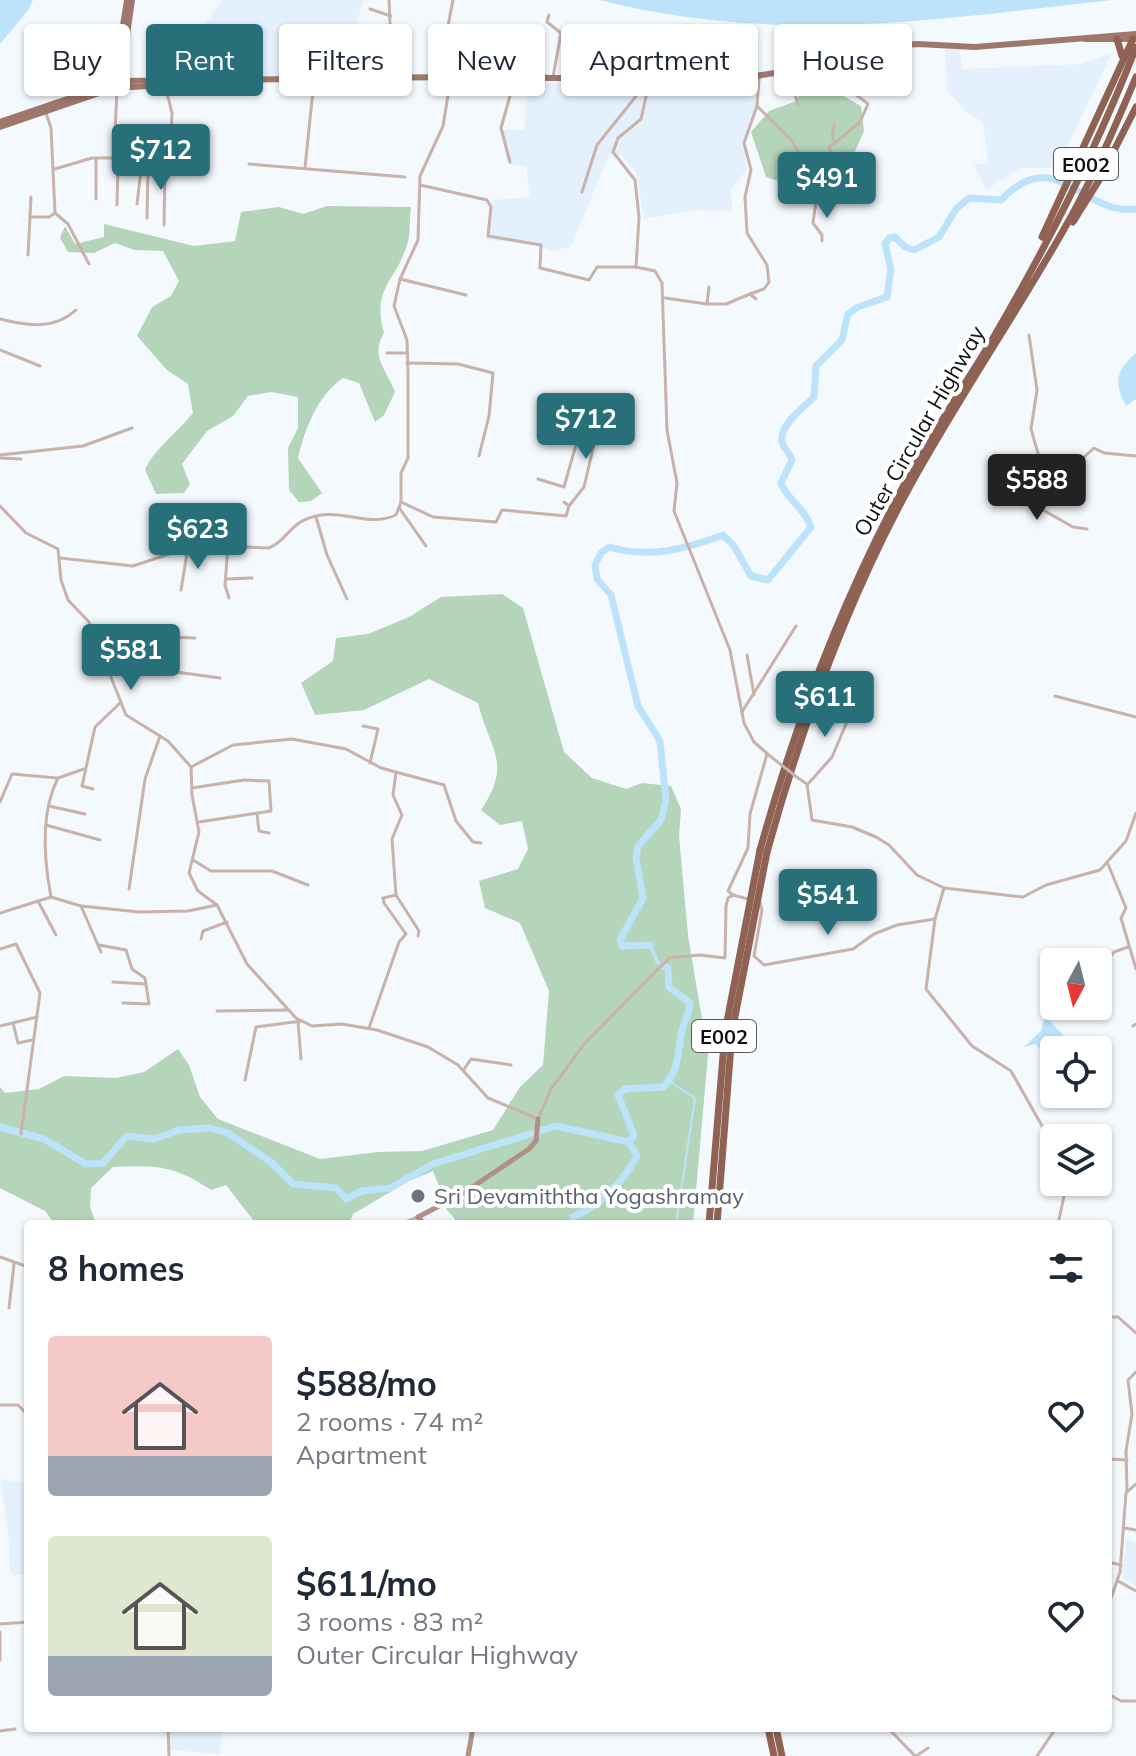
<!DOCTYPE html>
<meta charset="utf-8">
<style>
:root{--surface:#fff;--page:#f2f2f3;--text:#1f2937;--muted:#747a83;--accent:#27707a}
body{margin:0;font-family:Mulish,sans-serif;background:var(--page);color:var(--text);height:100vh;display:flex;flex-direction:column;font-size:30px;white-space:nowrap}
*{box-sizing:border-box;margin:0}
p{font-size:26px;color:var(--muted)}
.icon{flex:none;width:44px;height:44px;fill:none;stroke:currentColor;stroke-width:2;stroke-linecap:round;stroke-linejoin:round}
.map{position:relative;flex:1;overflow:hidden}
.panel{position:absolute;left:24px;top:1220px;width:1088px;height:512px;display:flex;flex-direction:column;background:var(--surface);border-radius:8px;box-shadow:0 2px 6px #0004}
.panel>*{flex:none}
.banner{position:absolute;left:24px;top:24px;width:1088px;height:72px;display:flex;gap:16px}
.needle{width:52px;rotate:187deg}
.fabs{position:absolute;left:1040px;top:948px;display:grid;gap:16px}
.fabs a{display:grid;place-items:center;width:72px;height:72px;border-radius:8px;background:var(--surface);box-shadow:0 2px 6px #0004;font-size:40px}
.price{position:absolute;translate:-50% -68px;padding:0 18px;border-radius:8px;background:var(--accent);color:#fff;font-size:26px;line-height:52px;filter:drop-shadow(0 2px 4px #0008)}
.price::after{content:'';position:absolute;left:50%;top:48px;width:24px;height:18px;margin-left:-12px;background:inherit;clip-path:polygon(0 0,100% 0,50% 100%)}
.price.active{background:#222;color:#fff}
ul{padding:0;list-style:none}
li{display:flex;align-items:center;gap:24px;height:200px;padding:0 24px}
li span{display:grid;place-items:center;flex:none;width:224px;height:160px;border-radius:8px;color:#555}
li>.icon{margin-inline-start:auto}
span .icon{width:96px;height:96px;fill:#fffc;stroke-width:1}
li b{font-size:34px}
h2{display:flex;justify-content:space-between;align-items:center;height:96px;padding:0 24px;font-size:34px}
.chip{padding:0 28px;border-radius:8px;background:var(--surface);box-shadow:0 2px 6px #0004;font-size:28px;line-height:72px}
.chip.active{background:var(--accent);color:#fff}
.map>svg:first-child{display:block}
</style>
<div class="map">
<svg width="1136" height="1756" viewBox="0 0 1136 1756">
<rect width="100%" height="100%" fill="#f4f9fe"/>
<g fill="#e4f1fd">
<polygon points="223,0 364,0 347,49 358,57 362,70 351,74 229,77 225,53 192,40"/>
<polygon points="945,49 960,49 962,69 1082,64 1112,53 1057,168 1021,168 986,190 974,165 988,162 983,122 966,112 947,91"/>
<polygon points="757,82 756,106 743,142 747,169 731,190 732,211 695,210 644,219 636,172 620,155 609,155 571,247 552,251 536,244 486,240 491,221 492,200 530,197 526,167 507,164 503,135 503,130 524,130 528,83"/>
<polygon points="0,1479 28,1483 28,1575 13,1575 10,1571 8,1530"/>
<polygon points="1126,1539 1136,1542 1136,1586 1122,1578"/>
<polygon points="169,1728 222,1728 220,1754 170,1750"/>
</g>
<g fill="#b4d5ba">
<polygon points="826,86 861,106 864,131 854,154 823,165 806,190 766,177 751,132 769,111 794,102 805,88"/>
<path d="M327 206 411 207C409 219 411 234 407 245 396 282 371 288 384 333 370 356 386 369 395 392L384 415 375 422 359 383 343 378C317 396 305 429 298 458L322 493 311 501 299 502 289 490 288 448 298 428V397L271 392 248 396 233 416 207 431 182 464 190 484 184 493 156 494 145 470C153 450 178 432 193 413L188 384 167 370 137 336 152 307 171 296 179 281 163 251 134 250 115 243 94 253 68 252 60 238 65 226 75 244 104 237V224L194 246 235 241 241 212 279 207 303 214Z"/>
<path d="M502 594 523 608 564 752 592 778 626 789 642 783 671 786 681 809 679 836 688 935 708 1055 693 1224H450L455 1219 446 1209 465 1198 459 1191 444 1200 433 1171 409 1181 353 1214 349 1224H256L226 1185 211 1190C174 1165 156 1165 113 1167L91 1188 90 1207 96 1224H55L45 1211 0 1188V1087L5 1093 39 1089 64 1076 116 1078 144 1072 178 1049 189 1065 200 1097 218 1119 320 1159 378 1152 422 1151 493 1130 520 1087 543 1065 549 991 520 923 485 908 479 881 518 869 528 849 522 821 500 825 481 810C513 762 490 752 478 703L429 679 364 710 315 715 301 683 333 661 336 638 368 634 409 617 441 597Z"/>
</g>
<g fill="#bde3fa">
<polygon points="0,0 33,0 29,9 0,44"/>
<path d="M599 0H1112C933 20 778 45 599 0Z"/>
<path d="M1136 353V399L1126 406C1113 381 1116 371 1136 353Z"/>
<polygon points="1045,1016 1063,1035 1043,1053 1036,1044 1024,1047 1041,1031"/>
</g>
<g fill="none" stroke-linecap="round" stroke-linejoin="round">
<polyline stroke="#bde3fa" stroke-width="2" points="669,1081 695,1098 676,1224"/>
<polyline stroke="#bde3fa" stroke-width="4" points="650,945 658,963"/>
<g stroke="#bde3fa" stroke-width="7">
<path d="M650 945 622 946 620 940 643 898 636 858 638 846 661 820 666 801 660 741 638 706 611 595 597 579 595 565 601 553 609 547C649 559 685 549 723 535L734 546 751 576 768 580 811 527C805 508 787 500 781 483L792 460C790 453 784 449 782 442 779 425 803 408 814 397L816 366 842 340 848 314 858 307 887 297 891 269 885 244 889 238 895 237 905 247 914 250 939 237 956 209 969 198 1001 200C1056 142 1081 216 1136 209"/>
<path d="M0 1127 44 1139 86 1164 103 1163 127 1136 154 1139 179 1130 210 1128 228 1133 271 1162 293 1184 336 1188 346 1199 362 1191 390 1188 433 1164 556 1126 629 1142 634 1135 618 1095 625 1089 664 1087C681 1067 677 1050 683 1027 686 1017 690 1013 690 1003L669 987 668 968 662 966"/>
<path d="M573 1217C601 1205 622 1183 637 1156L629 1142"/>
</g>
<g stroke="#c9b2ab" stroke-width="3">
<polyline points="389,0 391,48 409,54 407,78"/>
<polyline points="370,9 391,16"/>
<polyline points="549,15 547,22 561,33 553,77"/>
<polyline points="355,46 377,58 379,76"/>
<polyline points="819,61 825,75 837,80 868,104 860,122 835,143"/>
<polyline points="787,73 798,104"/>
<polyline points="445,75 443,52 453,0"/>
<polyline points="759,78 757,106 792,141 809,172"/>
<polyline points="650,79 641,119 618,138 613,152 635,180 639,217 636,267 655,271 662,283 667,430 677,483 674,511 730,650 744,723 754,742 770,756"/>
<polyline points="165,85 172,113 171,135"/>
<polyline points="45,110 51,128 55,213 68,224 89,264"/>
<polyline points="834,125 832,136 835,143 829,147 839,179"/>
<polyline points="113,159 118,164 117,205"/>
<polyline points="510,162 501,128 515,78"/>
<polyline points="118,164 138,165 141,170 137,204"/>
<polyline points="249,164 405,177"/>
<polyline points="138,165 189,172"/>
<polyline points="305,168 314,80"/>
<polyline points="55,169 92,158 114,158 117,87"/>
<polyline points="420,185 487,200 491,207 488,236 541,245 540,268 589,280 597,267 636,267"/>
<polyline points="582,192 597,145 637,95 643,79"/>
<polyline points="96,199 96,159"/>
<polyline points="805,199 817,194"/>
<polyline points="32,217 49,217 55,213"/>
<polyline points="147,218 148,166"/>
<polyline points="164,225 165,168"/>
<polyline points="822,241 822,235 813,223 817,194 809,172 834,164"/>
<polyline points="28,255 31,197"/>
<polyline points="400,279 466,295"/>
<polyline points="750,294 764,289 769,282 767,265 747,233 745,197 751,170 744,143 757,106"/>
<polyline points="665,298 707,304 709,287"/>
<polyline points="707,304 726,304 750,294 756,299"/>
<path d="M0 319C27 326 54 330 76 310"/>
<polyline points="1029,335 1037,390 1031,429 1043,471 1068,472 1094,448 1104,453 1136,456"/>
<polyline points="0,350 40,366"/>
<polyline points="387,353 407,353"/>
<polyline points="407,363 458,364 493,373 489,416 479,456"/>
<polyline points="0,455 83,446 132,428"/>
<polyline points="0,458 21,459"/>
<polyline points="1043,471 1043,510 1073,527 1087,529"/>
<polyline points="538,479 564,487 581,427"/>
<polyline points="401,502 433,517 496,522 502,510 566,516 569,506 564,502"/>
<polyline points="0,506 26,533 58,549 61,580 68,600 89,622 126,715 168,741 191,767 192,795 199,832 189,873 198,891 217,905"/>
<polyline points="569,506 584,487 594,444"/>
<polyline points="400,509 426,546"/>
<polyline points="316,517 327,555 347,599"/>
<polyline points="228,545 225,585 229,598"/>
<path d="M60 558 133 566 196 545 269 548C290 539 289 520 321 515 347 511 370 527 396 515L401 502V473L408 458V371L407 340 394 306 400 279 418 240 420 176 443 126 451 77"/>
<polyline points="226,579 252,578"/>
<polyline points="181,590 188,547"/>
<polyline points="195,638 170,637 153,646 150,660 176,672 220,678"/>
<polyline points="105,654 149,654"/>
<polyline points="747,655 754,695"/>
<polyline points="1055,696 1136,717"/>
<polyline points="742,712 796,626"/>
<polyline points="363,726 378,729 370,763"/>
<polyline points="191,767 233,745 292,739 346,749 381,768 444,785 456,821 473,842 481,843"/>
<polyline points="396,772 393,795 402,815 392,839 396,895 419,931 418,936"/>
<polyline points="798,778 807,784 812,820 852,827 876,837 889,845 917,875 944,888 1023,897 1046,885 1100,870 1126,841 1136,813"/>
<polyline points="808,784 832,757 849,717 853,696"/>
<polyline points="192,788 244,780 269,781 271,811 199,822"/>
<polyline points="93,789 82,786 95,727 120,703"/>
<polyline points="0,802 12,774 57,778"/>
<polyline points="49,806 85,814"/>
<polyline points="257,814 259,831 269,833"/>
<polyline points="46,825 100,840"/>
<polyline points="193,860 211,871 272,871 308,885"/>
<polyline points="1108,864 1126,908 1121,918 1136,969"/>
<polyline points="944,888 935,919 926,989 972,1046 1011,1071 1054,1147"/>
<polyline points="129,889 145,779 160,736"/>
<polyline points="733,895 748,899"/>
<polyline points="733,895 728,891 748,848 750,814 767,754"/>
<path d="M51 897C44 860 40 813 58 778L84 769"/>
<polyline points="38,901 56,935"/>
<polyline points="760,902 762,910 754,956 764,965 853,949 874,934 897,925 935,919"/>
<polyline points="81,906 101,952"/>
<polyline points="0,913 51,897 81,906 139,912 188,911 217,905 247,964 296,1018 312,1026 342,1024 377,1030 428,1047 458,1065 488,1098 538,1119 551,1089 585,1043 669,958 700,955 725,958 726,906 728,898 733,895"/>
<polyline points="201,939 203,931 227,922"/>
<polyline points="99,945 126,950 132,969 145,978 149,1004 123,1003"/>
<polyline points="0,949 16,944 40,993 21,1134"/>
<polyline points="1098,972 1114,952 1128,947"/>
<polyline points="113,982 146,984"/>
<polyline points="217,1011 287,1010"/>
<polyline points="1070,1015 1076,1006"/>
<polyline points="298,1022 301,1059"/>
<polyline points="13,1023 18,1043 32,1040"/>
<polyline points="0,1026 37,1017"/>
<polyline points="1133,1026 1136,1024"/>
<polyline points="369,1028 399,942 406,934 384,903 383,898 396,895"/>
<polyline points="463,1071 471,1059 511,1065"/>
<polyline points="245,1080 256,1027 302,1021"/>
<polyline points="400,1224 418,1217"/>
<polyline points="1058,1224 1067,1182"/>
<polyline points="0,1257 28,1267"/>
<polyline points="9,1308 14,1264"/>
<polyline points="1108,1317 1118,1317 1136,1333"/>
<polyline points="0,1405 18,1405 28,1415"/>
<polyline points="1108,1459 1127,1460"/>
<polyline points="1127,1491 1126,1451 1132,1414 1128,1380 1136,1372"/>
<polyline points="1124,1528 1136,1530"/>
<polyline points="1108,1562 1121,1565"/>
<polyline points="1118,1581 1136,1591"/>
<polyline points="1108,1607 1120,1572 1126,1493 1136,1484"/>
<polyline points="0,1624 28,1622"/>
<polyline points="0,1632 0,1660"/>
<polyline points="1108,1694 1121,1701 1136,1701"/>
<polyline points="168,1728 169,1756"/>
<polyline points="888,1728 915,1756"/>
<polyline points="0,1731 15,1729"/>
<polyline points="916,1756 928,1748"/>
<polyline points="1037,1756 1056,1728"/>
</g>
<g stroke="#b19085" stroke-width="5">
<polyline points="424,1224 418,1217 462,1194 529,1149 536,1141 538,1119"/>
<polyline points="468,1756 473,1728"/>
</g>
<g stroke="#9f786b" stroke-width="6">
<polyline points="1085,39 1134,39"/>
<polyline points="120,83 132,0"/>
<polyline points="114,84 127,0"/>
<polyline points="0,122 120,81 451,77 730,80 787,71 848,49 918,44 975,47 1136,34"/>
<polyline points="0,127 114,88 183,84"/>
</g>
<g stroke="#8f6254" stroke-width="7">
<polyline points="1117,39 1122,56"/>
<polyline points="1073,222 1098,182 1136,107"/>
<polyline points="1042,237 1133,39"/>
<path d="M760 850C795 724 842 601 904 485 931 435 963 388 992 340 1047 246 1097 148 1136 47"/>
<path d="M767 852C802 726 847 601 910 486 958 399 1014 317 1063 231 1092 181 1114 129 1136 77"/>
<polyline points="768,1728 774,1756"/>
<polyline points="776,1728 782,1756"/>
</g>
<polyline stroke="#c9b2ab" stroke-width="3" points="770,756 798,778"/>
<g stroke="#8f6254" stroke-width="7">
<polyline points="709,1224 725,1032 760,850"/>
<polyline points="717,1224 732,1032 767,852"/>
</g>
</g>
<circle fill="#6b7280" stroke="#fff" stroke-width="3" cx="418" cy="1196" r="8"/>
<g text-anchor="middle" dominant-baseline="central" stroke-width="8" stroke-linejoin="round" paint-order="stroke">
<g fill="#fff" stroke="#57585a" stroke-width="2">
<rect x="1054" y="148" width="64" height="32" rx="6"/>
<rect x="692" y="1020" width="64" height="32" rx="6"/>
</g>
<g font-size="20" font-weight="bold" fill="#0f1113">
<text x="1086" y="164">E002</text>
<text x="724" y="1036">E002</text>
</g>
<g font-size="22" fill="#0f1113" stroke="#fff">
<text transform="translate(919 431) rotate(-60)">Outer Circular Highway</text>
</g>
<g font-size="22" fill="#5b616d" stroke="#fff" text-anchor="start">
<text x="434" y="1196">Sri Devamiththa Yogashramay</text>
</g>
</g>
</svg>
<div class="fabs">
<a><svg class="needle" viewBox="-14 -14 28 28"><path d="M0-13l5 13h-10z" fill="#e53935"/><path d="M0 13l5-13h-10z" fill="#747a83"/></svg></a>
<a><svg class="icon" aria-label="locate" viewBox="0 0 24 24"><circle cx="12" cy="12" r="6"/><path d="M12 2v4M12 18v4M2 12h4M18 12h4"/></svg></a>
<a><svg class="icon" aria-label="layers" viewBox="0 0 24 24"><path d="M12 4l9 5-9 5-9-5zM3 14l9 5 9-5"/></svg></a>
</div>
<b class="price" style="left:161px;top:192px">$712</b>
<b class="price" style="left:827px;top:220px">$491</b>
<b class="price" style="left:586px;top:461px">$712</b>
<b class="price active" style="left:1037px;top:522px">$588</b>
<b class="price" style="left:198px;top:571px">$623</b>
<b class="price" style="left:131px;top:692px">$581</b>
<b class="price" style="left:825px;top:739px">$611</b>
<b class="price" style="left:828px;top:937px">$541</b>
<div class="banner">
<a class="chip">Buy</a>
<a class="chip active">Rent</a>
<a class="chip">Filters</a>
<a class="chip">New</a>
<a class="chip">Apartment</a>
<a class="chip">House</a>
</div>
<section class="panel">
<h2>8 homes<svg class="icon" aria-label="filters" viewBox="0 0 24 24"><path d="M4 7h16M4 17h16"/><circle cx="9" cy="7" r="2"/><circle cx="15" cy="17" r="2"/></svg></h2>
<ul>
<li><span style="background:linear-gradient(#f6c9c9 75%,#9aa5b1 0)"><svg class="icon" aria-label="home" viewBox="0 0 24 24"><path d="M3 11l9-7 9 7M6 9v11h12V9"/></svg></span><div><b>$588/mo</b><p>2 rooms · 74 m²</p><p>Apartment</p></div><svg class="icon" aria-label="heart" viewBox="0 0 24 24"><path d="M12 20l-8-8c-3-5 5-10 8-4 3-6 11-1 8 4z"/></svg></li>
<li><span style="background:linear-gradient(#dfe7d0 75%,#9aa5b1 0)"><svg class="icon" aria-label="home" viewBox="0 0 24 24"><path d="M3 11l9-7 9 7M6 9v11h12V9"/></svg></span><div><b>$611/mo</b><p>3 rooms · 83 m²</p><p>Outer Circular Highway</p></div><svg class="icon" aria-label="heart" viewBox="0 0 24 24"><path d="M12 20l-8-8c-3-5 5-10 8-4 3-6 11-1 8 4z"/></svg></li>
</ul>
</section>
</div>
